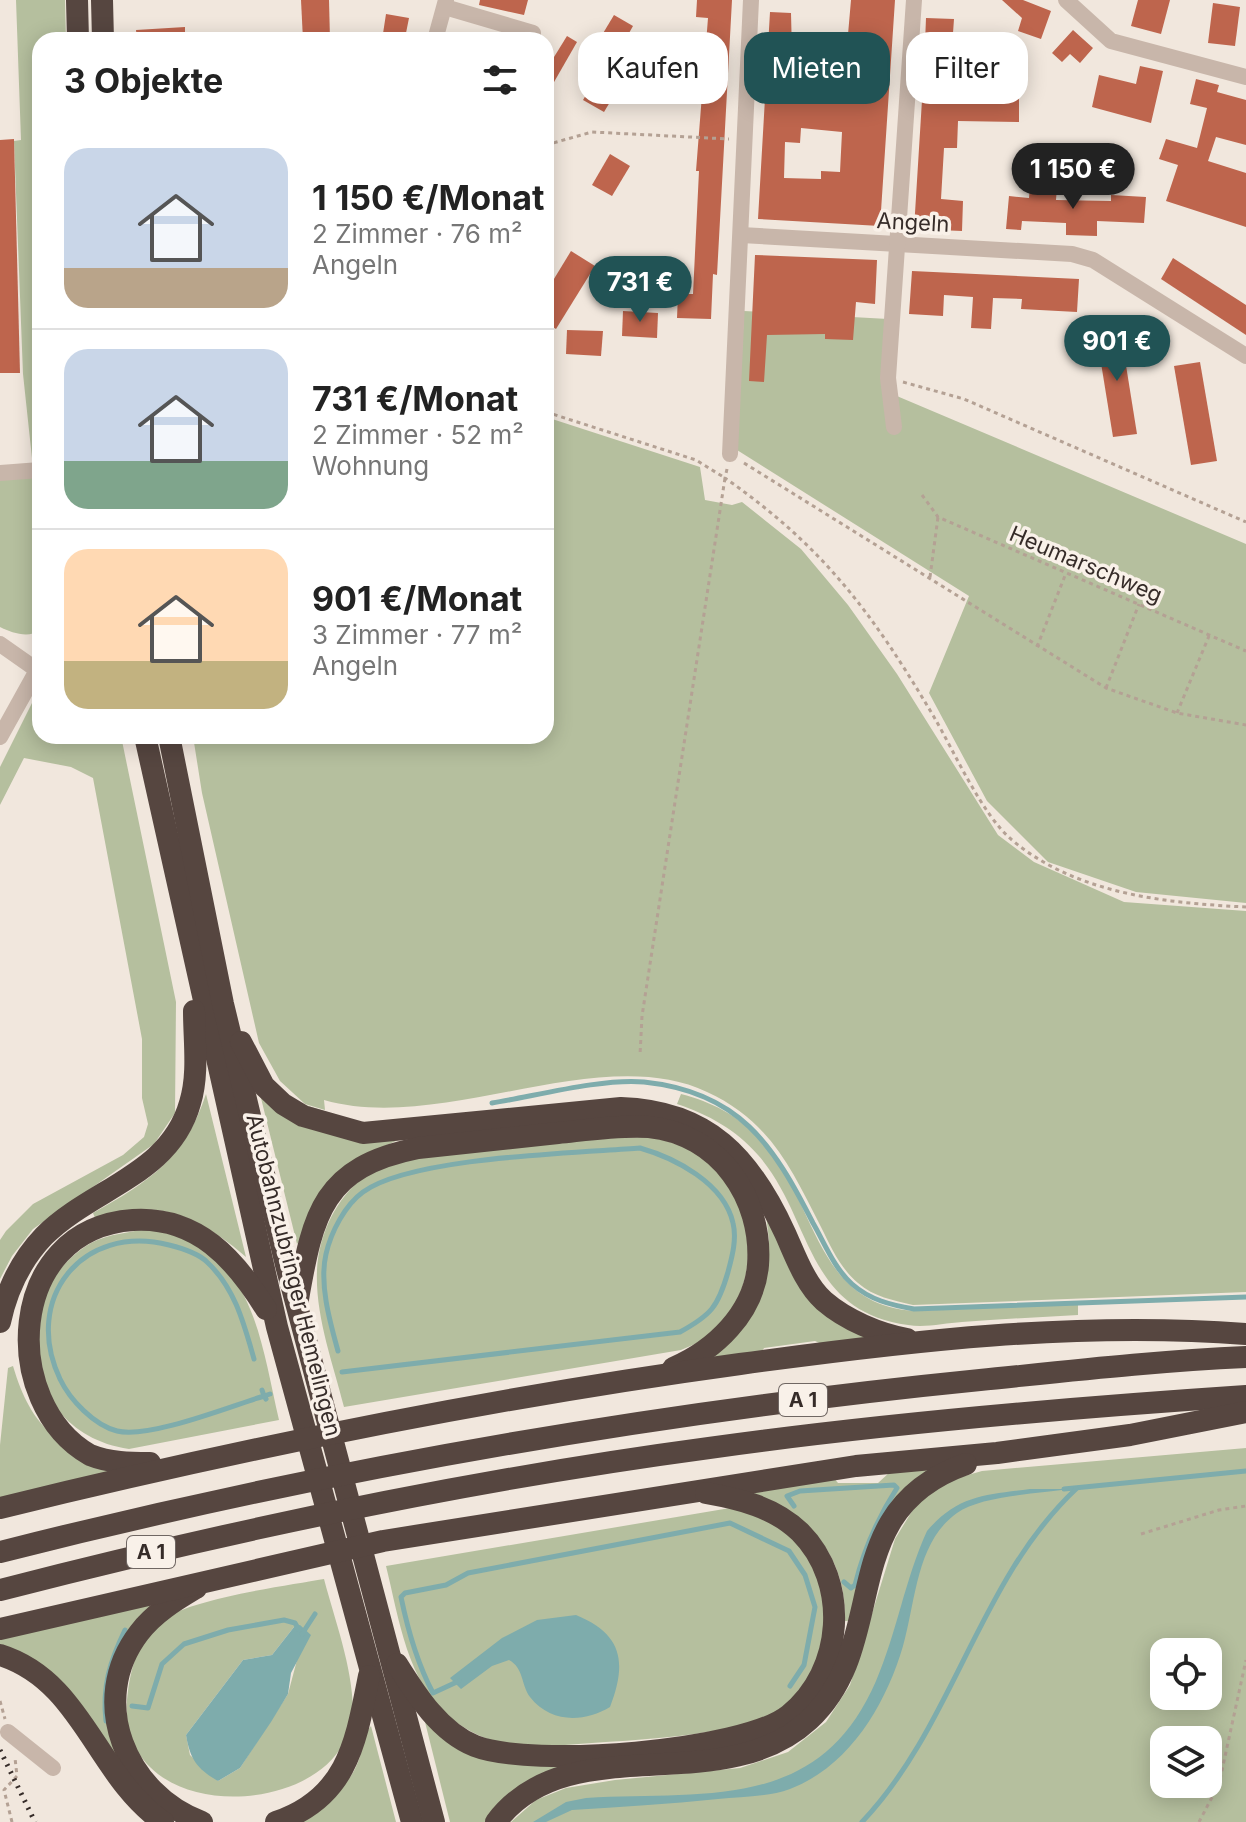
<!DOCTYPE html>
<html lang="de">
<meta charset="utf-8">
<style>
:root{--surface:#fff;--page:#f6f6f6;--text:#222;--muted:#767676;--line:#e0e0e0;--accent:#215355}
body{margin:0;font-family:Inter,sans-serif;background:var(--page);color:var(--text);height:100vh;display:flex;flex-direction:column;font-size:30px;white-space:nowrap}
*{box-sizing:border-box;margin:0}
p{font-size:26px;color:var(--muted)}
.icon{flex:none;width:44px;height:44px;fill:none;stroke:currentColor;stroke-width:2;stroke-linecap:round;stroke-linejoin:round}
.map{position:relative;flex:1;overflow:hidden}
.sheet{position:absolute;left:32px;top:32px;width:522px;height:712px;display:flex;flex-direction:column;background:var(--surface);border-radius:24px;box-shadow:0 4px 20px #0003}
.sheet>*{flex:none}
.guide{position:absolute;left:578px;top:32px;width:548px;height:72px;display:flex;gap:16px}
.controls{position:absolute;left:1150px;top:1638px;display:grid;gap:16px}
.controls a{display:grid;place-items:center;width:72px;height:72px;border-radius:16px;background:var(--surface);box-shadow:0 4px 20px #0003;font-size:40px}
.price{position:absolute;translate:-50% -68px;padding:0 18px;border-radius:28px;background:var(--accent);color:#fff;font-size:26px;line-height:52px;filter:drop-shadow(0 2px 4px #0008)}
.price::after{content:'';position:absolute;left:50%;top:48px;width:24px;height:18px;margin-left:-12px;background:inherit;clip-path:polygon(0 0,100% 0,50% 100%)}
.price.current{background:#222;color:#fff}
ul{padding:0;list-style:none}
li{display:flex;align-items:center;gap:24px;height:200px;padding:0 32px}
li+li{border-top:2px solid var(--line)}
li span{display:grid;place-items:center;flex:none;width:224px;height:160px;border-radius:24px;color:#555}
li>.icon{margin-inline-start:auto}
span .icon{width:96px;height:96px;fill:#fffc;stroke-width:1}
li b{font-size:34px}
h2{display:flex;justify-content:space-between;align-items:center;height:96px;padding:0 32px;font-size:34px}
.chip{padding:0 28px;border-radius:24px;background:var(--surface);box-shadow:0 4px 20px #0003;font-size:28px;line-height:72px}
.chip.current{background:var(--accent);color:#fff}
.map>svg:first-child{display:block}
</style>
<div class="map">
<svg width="1246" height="1822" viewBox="0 0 1246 1822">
<rect width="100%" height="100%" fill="#f1e7dd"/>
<g fill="#b5bf9e" fill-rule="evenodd">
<polygon points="16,0 65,0 66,40 40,40 40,459 32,458 23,374 14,141 21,140"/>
<polygon points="744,311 888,319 885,391 1246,544 1246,903 1136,892 1048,862 987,801 929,693 969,596 737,450"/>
<path d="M546 417 700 467 705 500 732 505 742 502 801 549 848 605 897 674 998 835 1034 862 1124 902 1246 911V1292L913 1305C893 1300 874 1297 858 1283 840 1268 831 1247 821 1227 791 1168 770 1121 707 1092 599 1041 442 1134 324 1100L325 1110 305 1104 280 1081 259 1043 202 793 193 736H546Z"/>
<path d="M40 476V631C27 638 12 633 0 627V480Z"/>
<polygon points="40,687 40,736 121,736 176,1002 175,1113 154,1144 33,1229 12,1256 0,1279 0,1240 6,1231 33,1204 123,1155 144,1137 148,1124 142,1098 142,1039 93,778 71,767 24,758 0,805 0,767"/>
<polygon points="259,1090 405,1137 378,1149 297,1244"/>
<path d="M206 1094 246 1257C198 1216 157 1197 95 1218L93 1213C149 1182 185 1158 206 1094Z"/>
<path d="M681 1094C712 1102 737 1115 760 1139 817 1198 813 1306 916 1311L1078 1303V1315C1040 1317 1001 1319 962 1322 945 1323 925 1328 908 1325 804 1311 813 1218 758 1155 735 1129 709 1115 677 1104Z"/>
<path d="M647 1137C666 1140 688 1146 704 1158 759 1201 765 1291 708 1336 701 1342 690 1346 681 1350L344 1407C333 1363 315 1316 317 1270 319 1234 336 1198 365 1176 404 1147 592 1138 647 1137Z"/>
<polygon points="766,1215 798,1277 874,1338 826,1346 815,1341 764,1348 760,1355 708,1363 769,1240"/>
<path d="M151 1228C253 1249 259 1333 279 1420L129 1449C22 1434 1 1297 91 1243 107 1234 133 1232 151 1228Z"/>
<path d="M13 1366C32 1430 57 1442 113 1472L0 1499V1445L8 1368Z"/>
<path d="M1246 1448V1822H511L536 1800 566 1788 615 1780 740 1768 788 1752 826 1722 850 1685 895 1539 917 1503 947 1481 982 1471ZM1164 1652H1208V1696H1164ZM1164 1740H1208V1784H1164Z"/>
<path d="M933 1468 924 1474 850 1621H845C847 1559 810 1512 752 1493L834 1478 838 1483H878L890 1472Z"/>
<path d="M730 1508C804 1520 841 1587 818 1656 811 1676 803 1693 786 1707 780 1711 773 1718 766 1721 756 1726 742 1726 731 1728 684 1737 639 1740 592 1743 564 1745 535 1748 507 1744 488 1741 467 1731 452 1719 407 1684 399 1618 386 1566Z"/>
<path d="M324 1579C335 1621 352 1665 353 1709 353 1720 346 1733 343 1744 301 1822 109 1820 128 1691 131 1669 138 1642 155 1625 182 1599 286 1586 324 1579ZM294 1627 297 1660 288 1694 240 1768 218 1781 190 1755 186 1735 243 1660 272 1655Z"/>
<path d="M158 1601 127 1636 122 1762C110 1753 103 1738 95 1726 70 1687 45 1660 0 1646V1638Z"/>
<polygon points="423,1714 443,1733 569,1762 486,1822 450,1822"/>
<path d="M371 1726 396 1822H300C322 1805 348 1789 358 1762 363 1750 362 1736 371 1726Z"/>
</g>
<g fill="#7eacac">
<path d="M1030 1489H1069C1039 1494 982 1495 957 1513 916 1542 916 1601 903 1646 886 1704 850 1766 790 1789 768 1797 741 1797 718 1799 669 1804 620 1807 572 1810L546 1822H533L566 1802 586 1798C705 1791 819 1813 876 1681 897 1632 905 1579 927 1531 958 1495 985 1495 1030 1489Z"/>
<path d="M576 1615C623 1634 627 1663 610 1707 585 1722 551 1724 530 1697 521 1685 524 1668 509 1660L492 1666 461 1689 450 1678 502 1638 537 1620Z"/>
<path d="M300 1625 311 1635 291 1673 288 1694 271 1722 240 1768 218 1781C197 1769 190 1759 186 1735L243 1660 272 1655 294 1627Z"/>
</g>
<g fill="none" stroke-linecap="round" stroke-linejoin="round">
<g stroke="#7eacac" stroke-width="5">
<path d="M492 1103C535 1096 603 1078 644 1082 739 1092 773 1144 813 1223 825 1244 834 1268 852 1284 870 1300 891 1305 914 1309L1246 1297"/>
<path d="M338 1351C330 1322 319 1284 326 1254 331 1232 345 1205 363 1192 411 1157 576 1153 640 1148 675 1158 724 1183 733 1223 737 1239 732 1257 728 1272 718 1307 711 1315 680 1332L342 1372"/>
<path d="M254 1359C244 1324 235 1288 207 1262 198 1253 181 1248 169 1245 82 1223 22 1299 60 1379 70 1400 94 1425 117 1431 149 1439 231 1406 264 1396L262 1390"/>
<polyline points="266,1399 264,1396 270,1394"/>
<polyline points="1064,1489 1246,1471"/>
<path d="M794 1506 787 1496 800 1491 894 1485 897 1488C877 1519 864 1549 855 1585L851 1588 844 1582"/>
<polyline points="302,1634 315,1614"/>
<path d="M459 1681 433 1693C417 1663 408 1631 401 1597L405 1593 446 1585 468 1573 730 1523 789 1551 805 1575 815 1607 804 1665 790 1686"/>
<polyline points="132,1706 148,1708 162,1664 184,1644 228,1630 284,1620 295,1623 299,1630"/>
<path d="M106 1721C102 1687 110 1661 125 1630"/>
<path d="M862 1822C954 1725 978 1581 1076 1489"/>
</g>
</g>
<g fill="#be654d" fill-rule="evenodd">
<polygon points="301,0 329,0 330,40 303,40"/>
<polygon points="480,0 528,0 524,15 479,5"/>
<polygon points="697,0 732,0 717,275 713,274 711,319 677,318 678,294 693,294 699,171 696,171 708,18 696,17"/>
<path d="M851 0H895L880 226 758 219 770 12 791 13 792 53 818 54V68L845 69ZM801 128 842 132 840 172 821 171V179L784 178 785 142 800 143Z"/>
<polygon points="1002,0 1023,0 1051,11 1041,39 1018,31 1022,18"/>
<polygon points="1138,0 1170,0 1161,34 1131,26"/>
<polygon points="1213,3 1240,7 1235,46 1208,43"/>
<polygon points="386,14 409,18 406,33 399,32 397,40 382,40"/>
<polygon points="614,15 633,26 616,56 596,45"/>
<polygon points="926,18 954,19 953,33 945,32 944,43 925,43"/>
<polygon points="185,27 185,40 137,40 136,30"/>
<polygon points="1073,30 1093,48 1080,63 1070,54 1062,62 1052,53"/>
<polygon points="567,36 577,42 546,96 546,70"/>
<polygon points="1140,66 1163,71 1151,123 1092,107 1099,75 1136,84"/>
<polygon points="601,70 622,82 604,112 583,100"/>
<polygon points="1196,79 1219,85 1217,92 1246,100 1246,145 1216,137 1208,161 1246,173 1246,227 1166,201 1178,165 1159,159 1166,139 1197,148 1207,108 1190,104"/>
<polygon points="923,84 959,85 959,93 1015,94 1019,90 1019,122 958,121 957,148 944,148 941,199 963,201 962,231 914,229"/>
<polygon points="14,139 20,373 0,373 0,140"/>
<polygon points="610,154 630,166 612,196 592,185"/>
<polygon points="1030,185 1057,187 1056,200 1111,201 1111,195 1146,197 1144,223 1097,221 1097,236 1066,235 1066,223 1022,221 1021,230 1006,229 1009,196 1029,198"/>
<polygon points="571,251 595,266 556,329 546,323 546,292"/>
<polygon points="755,255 877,260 875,304 856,302 853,340 825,339 825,334 767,335 764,382 749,381"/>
<polygon points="1173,258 1246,305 1246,335 1161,279"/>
<polygon points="912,271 1079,279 1077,312 1021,309 1022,299 993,298 991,329 971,328 973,297 944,295 943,316 909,314"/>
<polygon points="623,311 658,313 657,338 622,336"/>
<polygon points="1120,328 1137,434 1113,437 1096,332"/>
<polygon points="567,330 603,331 601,356 566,354"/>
<polygon points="1200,362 1217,461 1191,465 1174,366"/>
</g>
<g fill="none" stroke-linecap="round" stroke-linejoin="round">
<g stroke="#b4a194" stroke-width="3" stroke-dasharray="4 4" stroke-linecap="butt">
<polyline points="546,145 592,132 729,139"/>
<polyline points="903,382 964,399 1246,522"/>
<polyline points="546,412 696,460 725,478 642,1016 640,1055"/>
<polyline points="744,463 1106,688 1177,713 1246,725"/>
<path d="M727 469 725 478C825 548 873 614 934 717 954 751 982 815 1012 840 1076 894 1165 903 1246 907"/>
<polyline points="922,495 938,517 1246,651"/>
<polyline points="930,577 938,517"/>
<polyline points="1037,647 1066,573"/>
<polyline points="1106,688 1139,604"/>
<polyline points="1177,713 1209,636"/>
<polyline points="1141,1534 1219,1510 1246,1506"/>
<polyline points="0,1701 5,1719"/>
<polyline points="12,1822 4,1790 17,1776 15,1758"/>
<polyline points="1199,1822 1219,1784 1246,1660"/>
</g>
<g stroke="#c8b6aa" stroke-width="16">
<polyline points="1066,0 1111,41 1246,77"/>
<polyline points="445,7 533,33"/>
<polyline points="435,40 446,0"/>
<polyline points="910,70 942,71"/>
<polyline points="741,235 1072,254 1093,260 1246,356"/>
<polyline points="894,427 888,378 914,0"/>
<polyline points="730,454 751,0"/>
<polyline points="0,473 40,470"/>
<polyline points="0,644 37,670"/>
<polyline points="0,737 40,665"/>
<polyline points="8,1732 53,1768"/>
</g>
<g stroke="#564640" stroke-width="22">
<polyline points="77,0 78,40"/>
<polyline points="102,0 103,40"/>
<polyline points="145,736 277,1327 412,1822"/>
<polyline points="169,736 223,1004 286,1265 434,1822"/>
<path d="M241 1042 264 1086 283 1104 303 1116 363 1133 621 1108C708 1111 750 1157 785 1233 795 1255 805 1284 824 1301 846 1320 879 1334 907 1339"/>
<path d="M298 1299C313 1213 323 1167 418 1148 464 1143 511 1138 558 1133 587 1130 619 1125 649 1127 719 1134 763 1198 758 1265 754 1313 715 1350 673 1368"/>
<path d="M0 1322C7 1289 21 1260 44 1236 92 1188 170 1175 190 1103 199 1074 194 1041 194 1011"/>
<path d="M150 1463C130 1463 110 1463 90 1455 0 1404 5 1229 133 1220 197 1216 235 1259 266 1309"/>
<path d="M0 1508C245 1448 490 1398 740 1364 908 1341 1077 1321 1246 1334"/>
<path d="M0 1552C323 1470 649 1413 980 1380 1069 1371 1157 1361 1246 1357"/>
<path d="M196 1588C176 1600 154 1613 139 1633 87 1701 126 1794 202 1822"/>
<path d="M0 1590C233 1530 470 1480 709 1448 887 1423 1066 1408 1246 1396"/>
<polyline points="0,1629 383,1541 856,1466 997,1453 1130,1435 1246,1412"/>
<path d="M0 1655C83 1681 96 1776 163 1822"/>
<path d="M397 1664C417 1696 440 1732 475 1746 531 1768 743 1752 789 1715 844 1671 850 1582 800 1532 774 1507 740 1499 706 1493"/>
<path d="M276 1822C348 1798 356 1741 369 1676"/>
<path d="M496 1822C569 1725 722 1801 809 1720 893 1642 832 1511 966 1464"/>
</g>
<polyline stroke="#362c29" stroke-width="5" stroke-dasharray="2 6" stroke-linecap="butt" points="0,1750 35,1822"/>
</g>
<g text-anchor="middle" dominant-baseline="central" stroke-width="7" stroke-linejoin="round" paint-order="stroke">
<g fill="#f9f1e9" stroke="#706763" stroke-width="2">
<rect x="779" y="1384" width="48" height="32" rx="6"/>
<rect x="127" y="1536" width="48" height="32" rx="6"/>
</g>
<g font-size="20" font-weight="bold" fill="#362c29">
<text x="803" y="1400">A 1</text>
<text x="151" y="1552">A 1</text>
</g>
<g font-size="22" fill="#362c29" stroke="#f9f1e9">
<text transform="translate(913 222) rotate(3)">Angeln</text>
<text transform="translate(1086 564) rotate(23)">Heumarschweg</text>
<text transform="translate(294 1275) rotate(76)">Autobahnzubringer Hemelingen</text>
</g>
</g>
</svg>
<div class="controls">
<a><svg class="icon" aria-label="locate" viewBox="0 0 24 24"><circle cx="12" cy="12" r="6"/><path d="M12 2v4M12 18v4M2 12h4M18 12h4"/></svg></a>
<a><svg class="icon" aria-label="layers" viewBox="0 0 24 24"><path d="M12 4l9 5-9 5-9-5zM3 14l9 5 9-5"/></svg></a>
</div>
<b class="price current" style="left:1073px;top:211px">1 150 €</b>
<b class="price" style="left:640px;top:324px">731 €</b>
<b class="price" style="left:1117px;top:383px">901 €</b>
<div class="guide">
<a class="chip">Kaufen</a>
<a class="chip current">Mieten</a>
<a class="chip">Filter</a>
</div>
<section class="sheet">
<h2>3 Objekte<svg class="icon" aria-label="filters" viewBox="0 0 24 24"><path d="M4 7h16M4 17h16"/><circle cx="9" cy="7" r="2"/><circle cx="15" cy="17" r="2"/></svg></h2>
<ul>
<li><span style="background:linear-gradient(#c9d6e8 75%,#b9a48a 0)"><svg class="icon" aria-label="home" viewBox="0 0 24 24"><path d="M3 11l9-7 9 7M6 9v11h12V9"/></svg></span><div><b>1 150 €/Monat</b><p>2 Zimmer · 76 m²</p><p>Angeln</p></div></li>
<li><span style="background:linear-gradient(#c9d6e8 70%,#7fa58c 0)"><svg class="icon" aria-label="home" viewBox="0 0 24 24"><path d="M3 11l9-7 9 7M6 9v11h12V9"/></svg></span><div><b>731 €/Monat</b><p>2 Zimmer · 52 m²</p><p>Wohnung</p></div></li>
<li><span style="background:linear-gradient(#ffd9b3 70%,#c2b280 0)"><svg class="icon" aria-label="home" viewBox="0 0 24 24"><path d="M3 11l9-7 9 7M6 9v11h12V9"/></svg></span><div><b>901 €/Monat</b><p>3 Zimmer · 77 m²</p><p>Angeln</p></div></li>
</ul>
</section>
</div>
